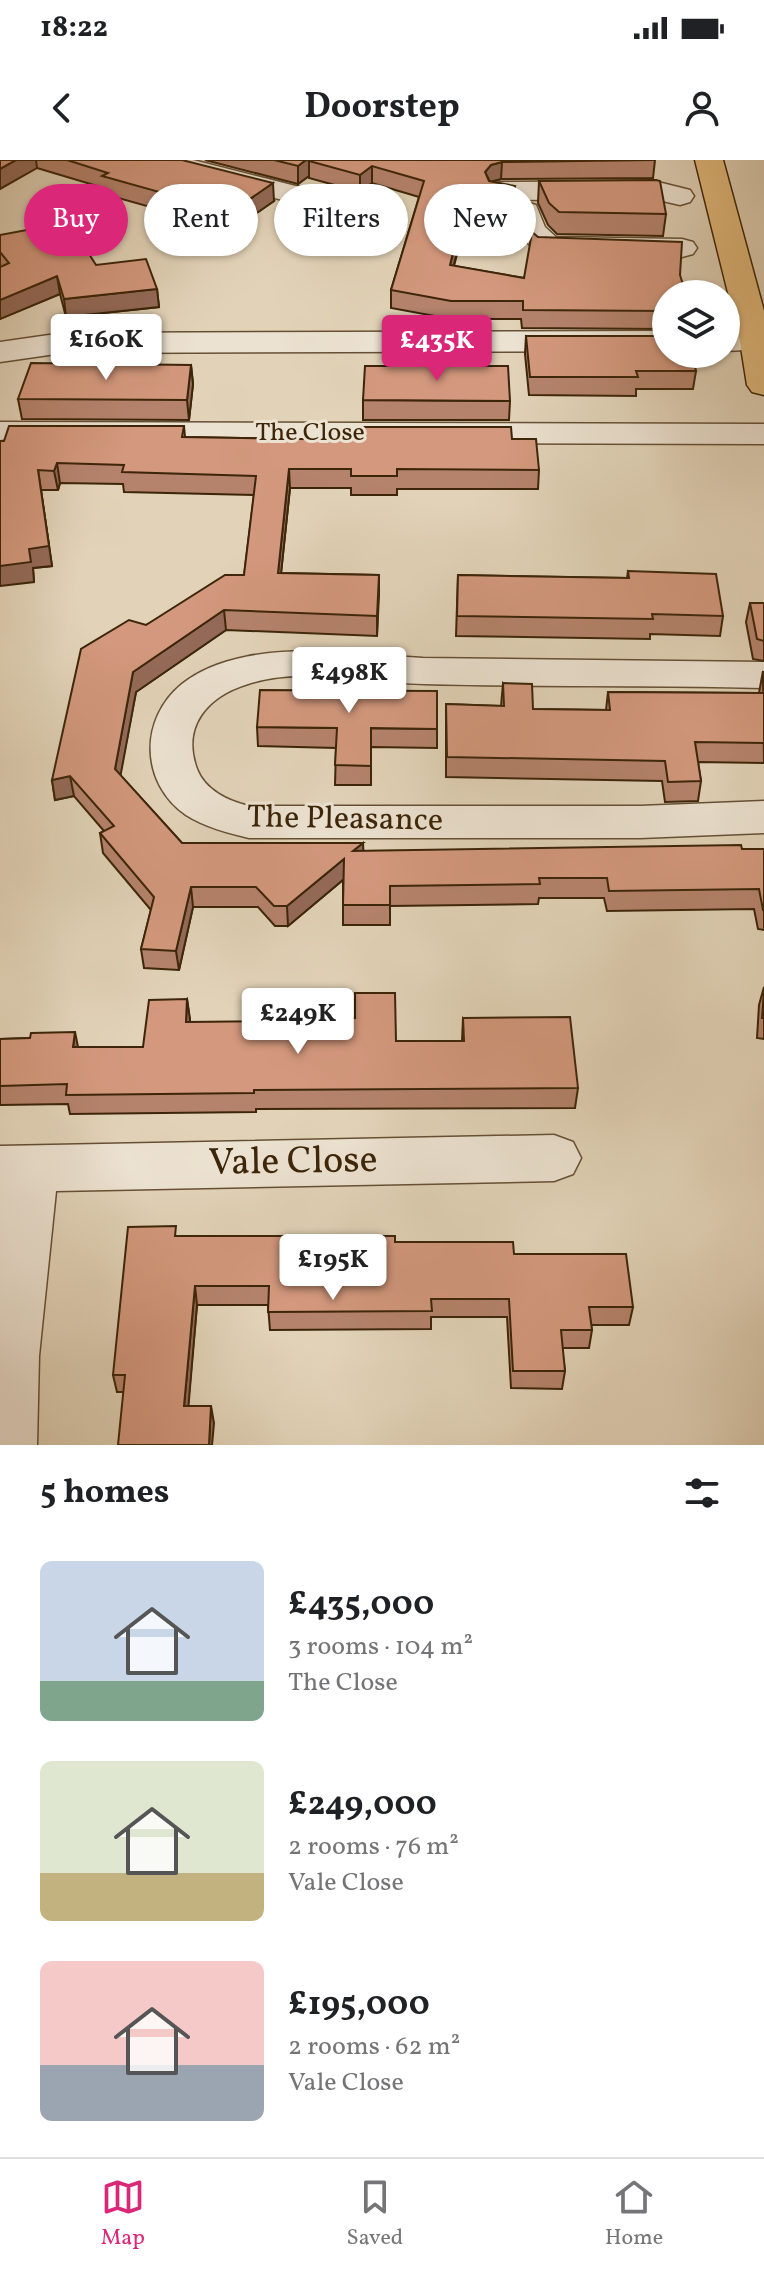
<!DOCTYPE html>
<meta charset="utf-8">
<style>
:root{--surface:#fff;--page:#f6f6f6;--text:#202124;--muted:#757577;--line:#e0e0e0;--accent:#db2777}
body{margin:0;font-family:Vollkorn,serif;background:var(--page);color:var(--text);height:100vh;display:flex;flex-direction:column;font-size:30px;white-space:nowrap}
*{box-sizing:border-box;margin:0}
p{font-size:26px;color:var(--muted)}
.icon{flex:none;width:44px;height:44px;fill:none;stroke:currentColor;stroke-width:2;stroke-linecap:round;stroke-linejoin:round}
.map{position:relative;height:1285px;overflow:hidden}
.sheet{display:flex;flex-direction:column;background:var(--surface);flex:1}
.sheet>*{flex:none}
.top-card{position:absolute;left:24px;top:24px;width:716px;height:72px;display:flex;gap:16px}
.fabs{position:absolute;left:652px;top:120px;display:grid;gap:16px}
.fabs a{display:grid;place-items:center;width:88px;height:88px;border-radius:50%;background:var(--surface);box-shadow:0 2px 6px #0004;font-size:40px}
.price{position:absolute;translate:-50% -68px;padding:0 18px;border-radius:8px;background:#fff;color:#222;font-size:26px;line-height:52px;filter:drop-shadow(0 2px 4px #0008)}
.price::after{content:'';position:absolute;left:50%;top:48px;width:24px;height:18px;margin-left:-12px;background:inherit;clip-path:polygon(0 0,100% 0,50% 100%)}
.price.current{background:var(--accent);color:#fff}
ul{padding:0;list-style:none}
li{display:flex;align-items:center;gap:24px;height:200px;padding:0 40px}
li span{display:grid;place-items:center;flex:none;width:224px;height:160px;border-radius:12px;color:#555}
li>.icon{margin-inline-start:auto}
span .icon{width:96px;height:96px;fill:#fffc;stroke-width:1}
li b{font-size:34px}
h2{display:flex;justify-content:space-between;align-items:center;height:96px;padding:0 40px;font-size:34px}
.pill{padding:0 28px;border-radius:36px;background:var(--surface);box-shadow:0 2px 6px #0004;font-size:28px;line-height:72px}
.pill.current{background:var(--accent);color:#fff}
.status{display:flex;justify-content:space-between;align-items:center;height:56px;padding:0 40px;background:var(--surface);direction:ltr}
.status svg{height:22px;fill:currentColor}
header{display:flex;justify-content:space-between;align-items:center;height:104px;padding:0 40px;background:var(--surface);font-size:36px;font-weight:700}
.tab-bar{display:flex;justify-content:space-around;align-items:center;height:112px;border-top:2px solid var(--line);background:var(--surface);font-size:22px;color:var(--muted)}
.tab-bar a{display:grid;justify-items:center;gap:4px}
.tab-bar .current{color:var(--accent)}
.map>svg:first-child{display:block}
</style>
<div class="status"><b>18:22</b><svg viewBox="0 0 49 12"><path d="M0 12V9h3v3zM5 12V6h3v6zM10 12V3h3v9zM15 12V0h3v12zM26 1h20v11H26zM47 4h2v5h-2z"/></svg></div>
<header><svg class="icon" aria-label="back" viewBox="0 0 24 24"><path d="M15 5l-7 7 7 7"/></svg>Doorstep<svg class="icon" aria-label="person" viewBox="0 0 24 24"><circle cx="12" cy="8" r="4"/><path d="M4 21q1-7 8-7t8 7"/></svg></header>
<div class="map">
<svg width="764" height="1285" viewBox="0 0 764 1285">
<rect width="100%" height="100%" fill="#e2d3b8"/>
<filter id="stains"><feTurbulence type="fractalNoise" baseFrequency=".0025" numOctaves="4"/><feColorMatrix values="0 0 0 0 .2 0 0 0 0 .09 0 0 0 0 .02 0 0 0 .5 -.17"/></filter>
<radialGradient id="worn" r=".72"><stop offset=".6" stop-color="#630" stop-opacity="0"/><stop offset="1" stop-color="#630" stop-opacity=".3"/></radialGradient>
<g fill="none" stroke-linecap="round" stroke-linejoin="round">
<defs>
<g id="minor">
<polygon points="146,0 193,0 375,46 380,52 375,77 370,83 360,86 350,83 345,77 349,57 150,6"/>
<polygon points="654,21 690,30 694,36 690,42 680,45 654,39 501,40 491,37 487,31 491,25 501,22"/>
<polygon points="526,42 536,45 545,67 556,77 682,79 693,82 697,88 693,94 682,97 537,92 522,77 512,57 516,45"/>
<polygon points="666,171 666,191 63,193 0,202 0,182 63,173"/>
<polygon points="726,171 764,173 764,189 726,191"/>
<polygon points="0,262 764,264 764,284 0,282"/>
<path d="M316 491 423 498 764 502V528C651 525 537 527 424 524 368 523 303 506 248 524 208 536 181 566 197 609 205 630 228 641 249 646H640L764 641V673L640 678H249C228 673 205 667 186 655 140 623 139 559 182 524 218 495 272 491 316 491Z"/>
<polygon points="554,975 573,982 581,998 573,1014 554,1021 56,1031 39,1196 37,1285 0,1285 0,986"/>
</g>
<polygon id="major" points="695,0 723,0 764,151 764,235 752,232 747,225 740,181"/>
</defs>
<use href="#minor" stroke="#665035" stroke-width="3"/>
<use href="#major" stroke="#3c2509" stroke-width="3"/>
<use href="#minor" fill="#ece2d1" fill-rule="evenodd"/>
<use href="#major" fill="#e1ba7c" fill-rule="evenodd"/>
</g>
<g fill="#b5836c" stroke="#3c2509" stroke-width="2">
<polygon points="0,0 182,0 274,41 235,68 165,46 161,50 104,34 104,28 37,8"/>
<polygon points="205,0 655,0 653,18 501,19 491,22 514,43 512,49 511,62 466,59 454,106 524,118 538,77 666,134 666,169 522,168 521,159 451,159 391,148 391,130 419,37 372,23 360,32 309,18 309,16 298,24"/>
<polygon points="539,21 666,54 663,76 557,74 548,65 538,43"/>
<polygon points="0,75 96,105 157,129 159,147 66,157 60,134 0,159"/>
<polygon points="526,176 696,211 693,229 636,229 636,236 529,235 525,194"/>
<polygon points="191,205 193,224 189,260 22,259 18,239"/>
<polygon points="363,240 510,241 509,260 363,260"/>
<polygon points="184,266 185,277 360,280 512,279 539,310 538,329 397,329 397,335 351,335 351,328 290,328 281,413 379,415 377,476 226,470 136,532 120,615 182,683 364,691 764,689 764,770 758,769 754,749 607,751 604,738 539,738 538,744 390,746 390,765 343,765 343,720 288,766 275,766 258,747 193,747 179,810 144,808 141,789 151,750 103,693 100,673 104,671 74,636 55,640 52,620 146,465 244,415 254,335 124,332 123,324 60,323 58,330 41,330 52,406 33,408 34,422 0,281"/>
<polygon points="628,411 723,456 720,476 650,474 650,479 456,476 458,415 627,418"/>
<polygon points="750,443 764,443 764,501 753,499 746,462"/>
<polygon points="763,511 764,603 698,602 701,621 698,641 665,642 662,621 446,617 446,544 501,546 503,523 533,549 606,550 608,532 759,533"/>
<polygon points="257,567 437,569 437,588 371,587 371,625 335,625 336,588 258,586"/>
<polygon points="764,827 764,879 757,878 759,845"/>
<polygon points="187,839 190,862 396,881 462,881 463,858 578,928 575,948 256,949 256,952 70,954 68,944 0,945 0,879 30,878 78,887 143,887"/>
<polygon points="177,1076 395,1082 514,1094 633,1147 629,1165 591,1165 592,1170 589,1188 562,1188 565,1211 562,1229 511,1228 507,1157 431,1157 431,1169 270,1170 268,1145 197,1145 188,1246 214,1263 123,1232 117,1232 113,1215"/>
</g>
<g fill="#946a58" stroke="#3c2509" stroke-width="2">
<polygon points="16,0 36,0 37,8 0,29 0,9"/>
<polygon points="306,0 324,0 309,1 309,16 298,24 298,6"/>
<polygon points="502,2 501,19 490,22 485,12 491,5"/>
<polygon points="372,6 372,23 360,32 360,15"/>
<polygon points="273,23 274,41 235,68 234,50"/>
<polygon points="515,26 514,43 512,49 510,39"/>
<polygon points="164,29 165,46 161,50 159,32"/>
<polygon points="466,42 466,59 449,123 450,105"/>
<polygon points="57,116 60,134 0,159 0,140"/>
<polygon points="157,129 159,147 66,157 64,139"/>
<polygon points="191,205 193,224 189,260 187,240"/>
<polygon points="57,303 60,323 58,330 54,311"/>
<polygon points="289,309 290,328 279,433 278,413"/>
<polygon points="38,310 52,406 33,408 34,422 0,426 0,406 29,389"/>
<polygon points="379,415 379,435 377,476 377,456"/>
<polygon points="224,450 226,470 136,532 118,629 115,609 133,512"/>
<polygon points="70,616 74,636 55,640 52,620"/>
<polygon points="363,683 364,703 353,691"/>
<polygon points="344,699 344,719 288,766 287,746"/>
<polygon points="191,727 193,747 179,810 176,791"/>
<polygon points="187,839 190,859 188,881 186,862"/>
<polygon points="75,872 79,892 73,887"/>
<polygon points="195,1126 197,1145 187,1263 184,1246"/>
<polygon points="211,1246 214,1263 212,1285 209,1285"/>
</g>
<g fill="#d3987d" stroke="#3c2509" stroke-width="2">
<polygon points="0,0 16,0 0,9"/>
<polygon points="67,0 182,0 273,23 234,50 164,29 159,32 102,16 108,13"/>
<polygon points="274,0 306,0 298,6"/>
<polygon points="310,0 655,0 502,2 491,5 485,12 489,21 515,26 510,39 512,45 466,42 450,105 524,118 532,72 538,77 682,82 680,115 686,134 666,134 666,151 523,150 523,141 451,141 391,130 424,21 372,6 360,15 309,1"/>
<polygon points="656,20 660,21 666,54 559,52 549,43 539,21"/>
<polygon points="69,62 96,105 146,99 157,129 64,139 57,116 0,140 0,107 9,103 0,92 0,75"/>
<polygon points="526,176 666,176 666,194 692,194 696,211 636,211 638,217 530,217"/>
<polygon points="31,203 191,205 187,240 18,239"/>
<polygon points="365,206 508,206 510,241 363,240"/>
<polygon points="9,266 184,266 182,277 360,280 361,267 511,267 512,279 536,279 539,310 397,309 397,316 351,316 351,309 289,309 278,413 379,415 377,456 224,450 133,512 115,609 182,683 363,683 353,691 741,685 742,689 764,689 764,750 763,750 759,729 609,731 607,718 539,718 540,724 390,726 390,745 343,745 344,699 287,746 274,746 256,727 191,727 176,791 141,789 154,737 100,673 114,666 70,616 52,620 81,489 129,460 146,465 225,415 244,415 256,316 122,312 124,305 57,303 54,311 38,310 49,386 29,389 31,402 0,406 0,281 4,281"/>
<polygon points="628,411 716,414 723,456 652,454 653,459 457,456 458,415 629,418"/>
<polygon points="750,443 764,443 764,481 757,479"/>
<polygon points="503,523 532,524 533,549 610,550 608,532 764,533 764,583 695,582 701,621 668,622 665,601 447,597 446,544 504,546"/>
<polygon points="260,530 437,531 437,569 371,568 371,606 335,605 337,568 257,567"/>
<polygon points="764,831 764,858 762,858"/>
<polygon points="355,833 395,833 396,881 464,881 463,858 570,857 578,928 254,930 254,933 66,935 67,924 0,926 0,879 30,878 31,873 75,872 73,887 143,887 149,840 187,839 186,862 280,861 355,858"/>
<polygon points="176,1066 175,1076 395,1076 395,1082 513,1082 514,1094 626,1094 633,1147 589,1147 592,1170 561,1170 565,1211 513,1211 509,1139 431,1139 432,1151 268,1152 269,1126 195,1126 184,1246 211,1246 209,1285 118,1285 125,1215 113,1215 128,1067"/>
</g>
<g text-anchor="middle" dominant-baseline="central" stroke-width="6" stroke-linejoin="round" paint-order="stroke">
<g font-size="26" fill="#3c2509" stroke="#ece2d1">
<text x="310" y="273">The Close</text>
</g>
<g font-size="32" fill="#3c2509" stroke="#ece2d1">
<text transform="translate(345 660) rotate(1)">The Pleasance</text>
</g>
<g font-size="38" fill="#3c2509" stroke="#ece2d1">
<text transform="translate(293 1003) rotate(-1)">Vale Close</text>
</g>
</g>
<rect width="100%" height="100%" filter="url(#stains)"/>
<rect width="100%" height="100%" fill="url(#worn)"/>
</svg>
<div class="fabs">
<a><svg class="icon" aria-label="layers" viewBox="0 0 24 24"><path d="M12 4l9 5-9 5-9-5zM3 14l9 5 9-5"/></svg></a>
</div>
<b class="price" style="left:106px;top:222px">£160K</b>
<b class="price current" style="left:437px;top:223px">£435K</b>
<b class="price" style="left:349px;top:555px">£498K</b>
<b class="price" style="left:298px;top:896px">£249K</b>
<b class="price" style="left:333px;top:1142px">£195K</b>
<div class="top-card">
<a class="pill current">Buy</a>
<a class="pill">Rent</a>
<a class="pill">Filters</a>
<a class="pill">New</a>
</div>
</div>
<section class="sheet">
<h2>5 homes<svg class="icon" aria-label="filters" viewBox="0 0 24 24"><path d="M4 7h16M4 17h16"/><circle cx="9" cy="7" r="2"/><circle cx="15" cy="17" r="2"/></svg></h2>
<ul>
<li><span style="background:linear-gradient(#c9d6e8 75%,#7fa58c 0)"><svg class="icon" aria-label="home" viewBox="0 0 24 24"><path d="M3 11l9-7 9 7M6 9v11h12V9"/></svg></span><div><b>£435,000</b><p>3 rooms · 104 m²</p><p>The Close</p></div></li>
<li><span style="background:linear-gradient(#dfe7d0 70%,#c2b280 0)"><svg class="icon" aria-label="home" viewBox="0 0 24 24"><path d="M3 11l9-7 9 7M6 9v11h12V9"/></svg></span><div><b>£249,000</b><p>2 rooms · 76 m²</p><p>Vale Close</p></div></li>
<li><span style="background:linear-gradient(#f6c9c9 65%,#9aa5b1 0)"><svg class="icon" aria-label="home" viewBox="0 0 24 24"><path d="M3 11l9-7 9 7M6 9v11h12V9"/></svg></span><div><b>£195,000</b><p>2 rooms · 62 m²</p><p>Vale Close</p></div></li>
</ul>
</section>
<nav class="tab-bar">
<a class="current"><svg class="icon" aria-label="map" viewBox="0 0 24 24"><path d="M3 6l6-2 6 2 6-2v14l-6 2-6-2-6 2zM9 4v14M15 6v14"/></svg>Map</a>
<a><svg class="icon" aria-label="saved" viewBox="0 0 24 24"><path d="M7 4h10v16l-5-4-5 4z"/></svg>Saved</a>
<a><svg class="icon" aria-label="home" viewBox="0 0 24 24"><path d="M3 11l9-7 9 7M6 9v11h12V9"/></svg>Home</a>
</nav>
